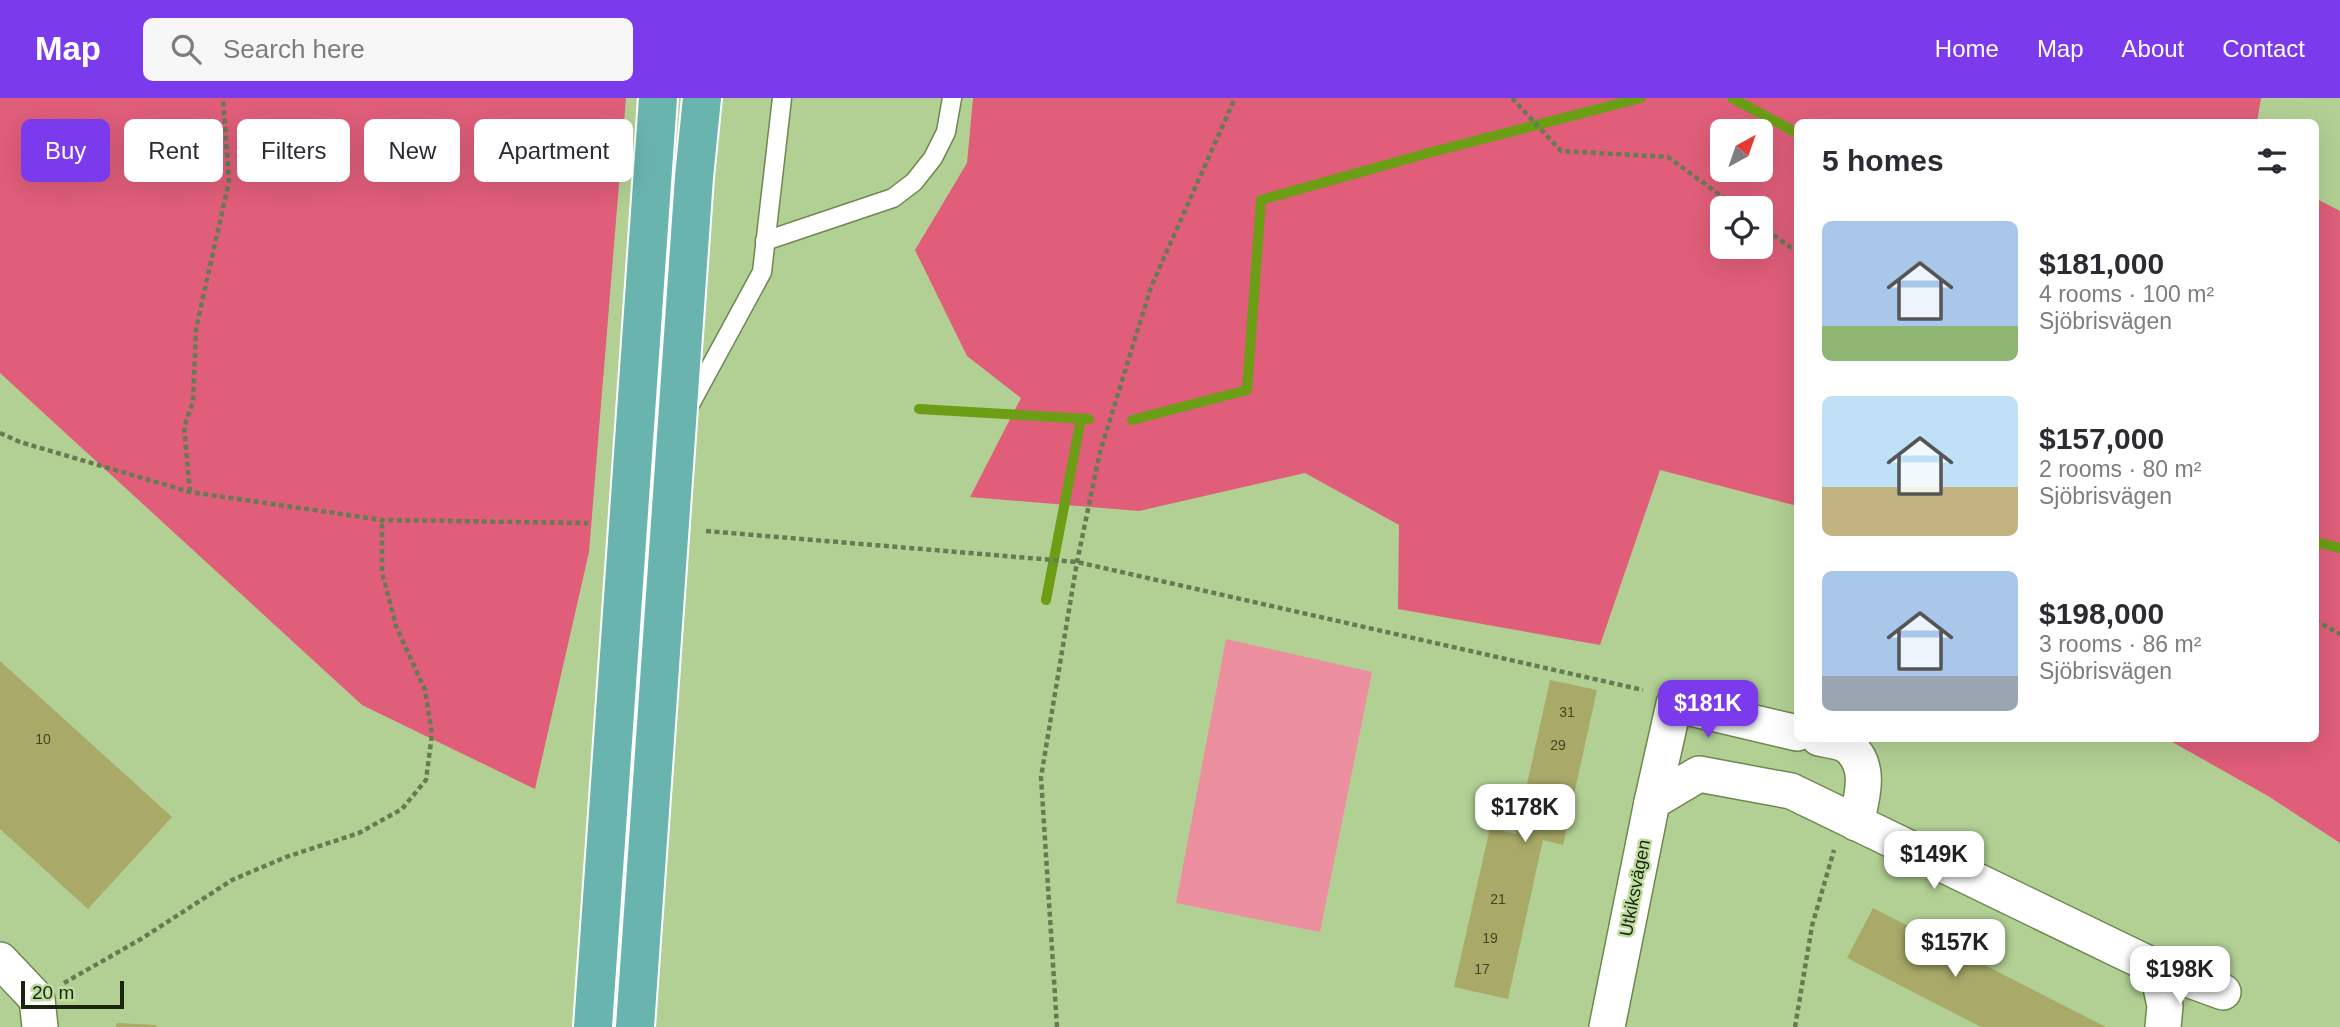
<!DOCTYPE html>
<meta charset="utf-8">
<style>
:root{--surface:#fff;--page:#f7f7f7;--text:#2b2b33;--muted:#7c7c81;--accent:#7c3aed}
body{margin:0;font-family:Arial,sans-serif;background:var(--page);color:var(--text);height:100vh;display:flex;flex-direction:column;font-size:26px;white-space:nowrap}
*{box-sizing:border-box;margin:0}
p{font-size:23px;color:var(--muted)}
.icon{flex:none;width:38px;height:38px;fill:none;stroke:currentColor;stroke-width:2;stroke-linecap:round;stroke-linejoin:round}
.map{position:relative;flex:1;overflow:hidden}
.drawer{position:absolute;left:1794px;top:21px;width:525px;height:623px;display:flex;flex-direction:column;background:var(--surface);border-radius:10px;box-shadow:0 7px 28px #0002}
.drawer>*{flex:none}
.banner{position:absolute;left:21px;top:21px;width:665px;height:63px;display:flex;gap:14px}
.needle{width:46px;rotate:40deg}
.fabs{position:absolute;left:1710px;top:21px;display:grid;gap:14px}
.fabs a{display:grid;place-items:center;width:63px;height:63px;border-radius:10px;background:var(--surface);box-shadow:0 7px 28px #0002;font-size:35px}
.scale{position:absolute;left:21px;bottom:18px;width:103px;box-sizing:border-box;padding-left:7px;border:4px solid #1a240d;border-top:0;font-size:19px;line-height:24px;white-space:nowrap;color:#1a240d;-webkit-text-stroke:5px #bfdda0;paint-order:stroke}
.price{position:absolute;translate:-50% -60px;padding:0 16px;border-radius:14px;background:#fff;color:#222;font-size:23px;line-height:46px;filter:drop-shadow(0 2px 4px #0008)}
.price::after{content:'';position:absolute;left:50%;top:42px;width:21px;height:16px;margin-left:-10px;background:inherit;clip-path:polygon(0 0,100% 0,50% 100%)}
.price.current{background:var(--accent);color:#fff}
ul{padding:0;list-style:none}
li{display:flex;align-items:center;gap:21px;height:175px;padding:0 28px}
li span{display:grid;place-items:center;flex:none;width:196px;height:140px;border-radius:10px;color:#555}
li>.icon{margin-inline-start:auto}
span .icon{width:84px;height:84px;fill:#fffc;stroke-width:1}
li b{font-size:30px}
h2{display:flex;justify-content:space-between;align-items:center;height:84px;padding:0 28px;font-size:30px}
.tag{padding:0 24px;border-radius:10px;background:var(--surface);box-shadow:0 7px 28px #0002;font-size:24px;line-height:63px}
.tag.current{background:var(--accent);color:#fff}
header{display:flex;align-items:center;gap:42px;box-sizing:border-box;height:98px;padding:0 35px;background:var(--accent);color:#fff}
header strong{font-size:33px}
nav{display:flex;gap:38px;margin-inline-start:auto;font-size:24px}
.search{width:490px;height:63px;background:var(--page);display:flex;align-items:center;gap:18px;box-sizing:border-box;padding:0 24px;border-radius:10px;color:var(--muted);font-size:26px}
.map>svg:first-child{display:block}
</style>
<header>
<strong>Map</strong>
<div class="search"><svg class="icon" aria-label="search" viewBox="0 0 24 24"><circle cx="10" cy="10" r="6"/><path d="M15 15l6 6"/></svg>Search here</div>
<nav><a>Home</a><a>Map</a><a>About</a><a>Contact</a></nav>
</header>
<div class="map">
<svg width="2340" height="929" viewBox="0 0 2340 929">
<rect width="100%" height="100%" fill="#b2d094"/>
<polygon fill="#eb8f9e" points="1226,541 1372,574 1320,834 1176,805"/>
<g fill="#e05e7a" fill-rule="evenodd">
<polygon points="0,0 626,0 589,454 535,691 362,607 0,275"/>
<path d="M973 0H2261L2257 24H1797V408L1660 372 1600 547 1398 511 1399 427 1305 375 1139 413 970 399 1021 300 967 258 915 152 967 65ZM1760 33V72H1722V33ZM1760 110V149H1722V110Z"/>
<polygon points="2315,100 2340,113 2340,745 2268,698 2167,641 2315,640"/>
</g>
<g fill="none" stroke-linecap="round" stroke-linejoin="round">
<g stroke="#6b9e14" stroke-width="10">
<polyline points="1732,0 1797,35"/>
<polyline points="919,311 1089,321"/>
<polyline points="1132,322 1247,292 1261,102 1432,54 1641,0"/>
<polyline points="2315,444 2340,450"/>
<polyline points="1046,502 1081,321"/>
</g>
</g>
<g fill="#a9aa68">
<polygon points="0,563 172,719 88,811 0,731"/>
<polygon points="1550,582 1597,592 1563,747 1543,742 1508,901 1454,889 1490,730 1516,736"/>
<polygon points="1873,810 2106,929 1981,929 1847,860"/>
<polygon points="117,925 157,927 156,929 116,929"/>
</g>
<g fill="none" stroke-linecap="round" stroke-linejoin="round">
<defs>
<g id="service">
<polyline points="765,143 893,100 914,84 933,60 946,34 952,0"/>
<polyline points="687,312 762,174 782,0"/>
</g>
<g id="minor">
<path d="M1819 640C1827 642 1839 643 1846 647 1873 665 1862 700 1856 725"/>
<polyline points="1652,704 1674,606 1797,635"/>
<polyline points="0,862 37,901 40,929"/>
<polyline points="2157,870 2223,894"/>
<polyline points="1607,929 1652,704 1699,676 1791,693 2157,870 2165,908 2163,929"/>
</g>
<g id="trunk">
<polyline points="593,929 658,0"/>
<polyline points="635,929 694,79 702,0"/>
</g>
</defs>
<use href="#service" stroke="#6d884f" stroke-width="21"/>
<use href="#minor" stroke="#6d884f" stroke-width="38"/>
<use href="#trunk" stroke="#fff" stroke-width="42"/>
<g stroke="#677b52" stroke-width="4.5" stroke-dasharray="5 3.5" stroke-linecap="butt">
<polyline points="1512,0 1561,53 1668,59 1738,110"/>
<polyline points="1760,127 1790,149 1797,149"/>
<polyline points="0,335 20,344 190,394 382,422 588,425"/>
<polyline points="190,394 184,329 193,304 196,231 229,83 223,0"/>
<polyline points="706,433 1077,464 1643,592"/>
<polyline points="2315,522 2340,536"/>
<polyline points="64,885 141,841 232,782 286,759 359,735 402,711 426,682 432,636 425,592 396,528 382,474 382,422"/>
<polyline points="1057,929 1041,679 1077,464 1100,354 1151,189 1235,0"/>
<polyline points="1795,929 1812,828 1834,752"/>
</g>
<use href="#service" stroke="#fff" stroke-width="18"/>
<use href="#minor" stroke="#fff" stroke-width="35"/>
<use href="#trunk" stroke="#6ab4af" stroke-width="38"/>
</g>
<g text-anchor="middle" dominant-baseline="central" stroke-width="5" stroke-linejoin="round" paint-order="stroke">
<g font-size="14" fill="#3e4624">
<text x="1567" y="614">31</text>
<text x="43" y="641">10</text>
<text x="1558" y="647">29</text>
<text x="1498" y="801">21</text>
<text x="1490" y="840">19</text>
<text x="1482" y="871">17</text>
</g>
<g font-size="18" fill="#1a240d" stroke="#bfdda0">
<text transform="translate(1635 790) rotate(-79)">Utkiksvägen</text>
</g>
</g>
</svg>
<div class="fabs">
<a><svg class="needle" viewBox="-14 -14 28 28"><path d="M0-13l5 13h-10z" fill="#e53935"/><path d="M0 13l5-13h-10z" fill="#7c7c81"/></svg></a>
<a><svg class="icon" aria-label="locate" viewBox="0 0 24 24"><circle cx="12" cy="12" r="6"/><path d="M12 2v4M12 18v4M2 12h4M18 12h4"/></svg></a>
</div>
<div class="scale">20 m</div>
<b class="price current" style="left:1708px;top:642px">$181K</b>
<b class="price" style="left:1525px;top:746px">$178K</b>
<b class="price" style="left:1934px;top:793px">$149K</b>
<b class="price" style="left:1955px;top:881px">$157K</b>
<b class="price" style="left:2180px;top:908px">$198K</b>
<div class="banner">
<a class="tag current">Buy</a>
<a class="tag">Rent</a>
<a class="tag">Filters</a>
<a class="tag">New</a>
<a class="tag">Apartment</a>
</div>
<section class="drawer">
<h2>5 homes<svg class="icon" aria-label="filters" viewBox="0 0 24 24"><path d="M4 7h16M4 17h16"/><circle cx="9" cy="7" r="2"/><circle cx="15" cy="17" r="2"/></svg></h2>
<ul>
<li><span style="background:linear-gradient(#a9c7e8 75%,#8fb573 0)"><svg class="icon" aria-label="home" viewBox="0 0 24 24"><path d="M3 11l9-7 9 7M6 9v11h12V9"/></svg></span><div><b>$181,000</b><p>4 rooms · 100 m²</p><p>Sjöbrisvägen</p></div></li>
<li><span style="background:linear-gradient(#bfe0f5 65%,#c2b280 0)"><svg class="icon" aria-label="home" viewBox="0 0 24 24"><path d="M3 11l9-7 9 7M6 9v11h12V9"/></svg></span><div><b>$157,000</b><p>2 rooms · 80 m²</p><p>Sjöbrisvägen</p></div></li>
<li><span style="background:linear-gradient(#a9c7e8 75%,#9aa5b1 0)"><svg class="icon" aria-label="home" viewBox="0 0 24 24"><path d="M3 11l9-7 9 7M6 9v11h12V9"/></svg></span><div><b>$198,000</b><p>3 rooms · 86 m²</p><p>Sjöbrisvägen</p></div></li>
</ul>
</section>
</div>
